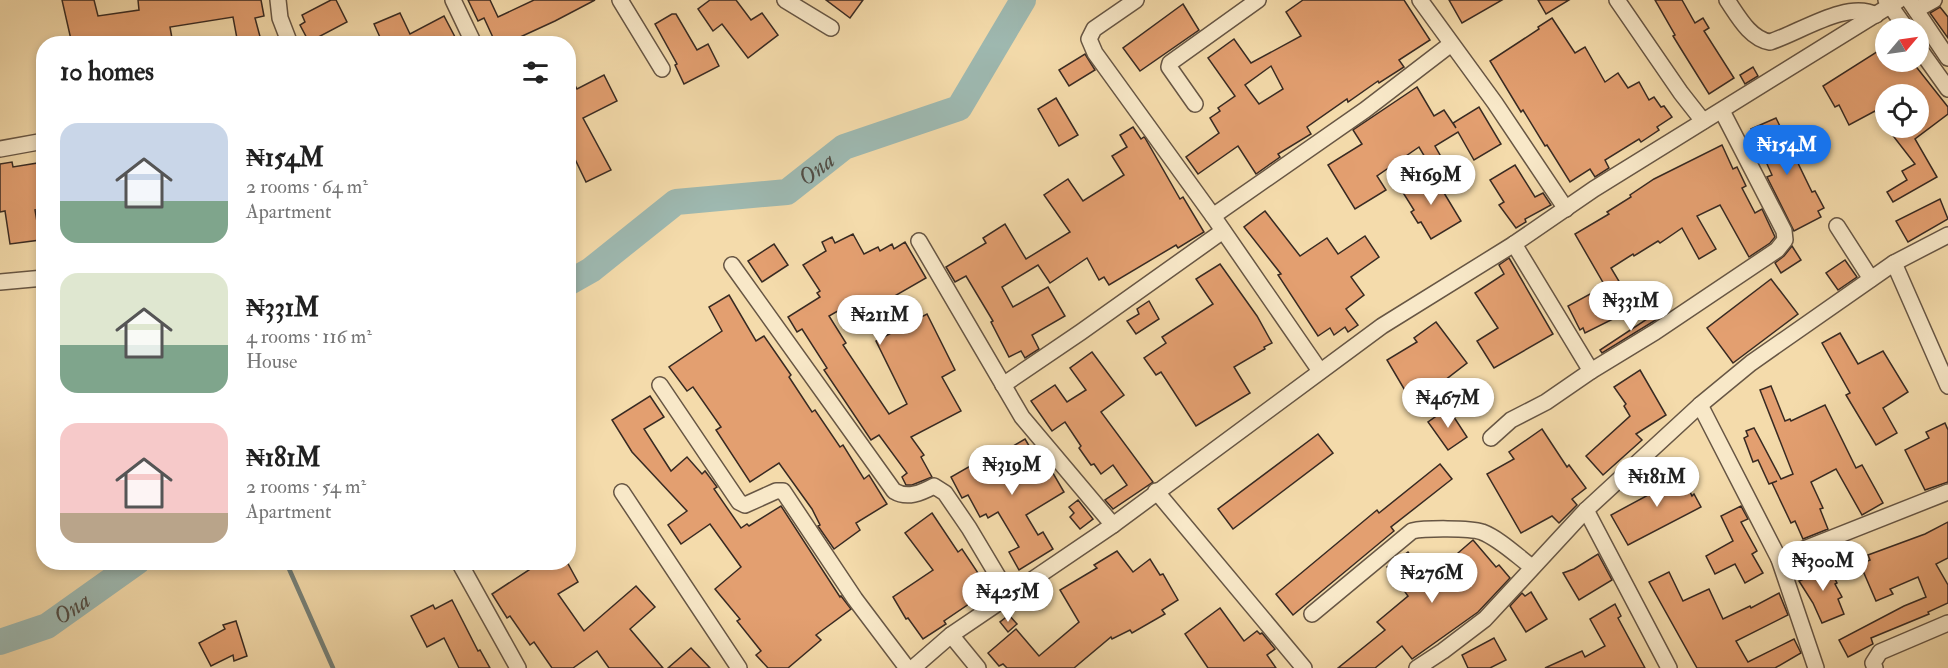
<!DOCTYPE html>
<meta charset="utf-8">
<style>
:root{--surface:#fff;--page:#f2f2f2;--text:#222;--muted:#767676;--accent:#1a73e8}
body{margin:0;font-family:"IM FELL Double Pica",serif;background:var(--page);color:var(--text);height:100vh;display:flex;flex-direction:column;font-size:22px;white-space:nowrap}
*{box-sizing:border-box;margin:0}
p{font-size:20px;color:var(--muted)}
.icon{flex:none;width:33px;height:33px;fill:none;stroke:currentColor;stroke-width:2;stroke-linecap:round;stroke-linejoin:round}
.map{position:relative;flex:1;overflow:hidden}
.drawer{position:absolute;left:36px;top:36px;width:540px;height:534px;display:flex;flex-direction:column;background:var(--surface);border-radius:24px;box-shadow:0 3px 9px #0003}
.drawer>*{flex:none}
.needle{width:39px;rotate:61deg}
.tools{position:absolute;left:1875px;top:18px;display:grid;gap:12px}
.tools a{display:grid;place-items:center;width:54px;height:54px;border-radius:50%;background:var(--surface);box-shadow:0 3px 9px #0003;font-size:30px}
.price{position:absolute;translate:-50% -51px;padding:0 14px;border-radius:21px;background:#fff;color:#222;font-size:20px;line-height:39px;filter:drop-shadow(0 2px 3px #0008)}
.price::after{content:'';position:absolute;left:50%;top:36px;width:18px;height:14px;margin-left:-9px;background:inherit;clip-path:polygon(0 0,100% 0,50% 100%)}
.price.active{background:var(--accent);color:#fff}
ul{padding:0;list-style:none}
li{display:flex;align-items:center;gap:18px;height:150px;padding:0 24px}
li span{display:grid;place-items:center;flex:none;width:168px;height:120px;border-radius:18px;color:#555}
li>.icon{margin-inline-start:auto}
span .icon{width:72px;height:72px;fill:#fffc;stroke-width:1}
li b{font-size:26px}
h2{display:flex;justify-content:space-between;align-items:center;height:72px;padding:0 24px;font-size:26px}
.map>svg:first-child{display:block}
</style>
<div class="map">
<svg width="1948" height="668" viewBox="0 0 1948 668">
<rect width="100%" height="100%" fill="#f4dbab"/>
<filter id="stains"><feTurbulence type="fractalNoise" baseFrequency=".00333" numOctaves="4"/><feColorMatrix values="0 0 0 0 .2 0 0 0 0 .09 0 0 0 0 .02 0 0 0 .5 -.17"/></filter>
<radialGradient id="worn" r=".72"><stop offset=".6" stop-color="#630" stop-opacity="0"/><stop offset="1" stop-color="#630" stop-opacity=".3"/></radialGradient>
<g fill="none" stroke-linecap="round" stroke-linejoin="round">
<polyline stroke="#758078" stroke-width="4.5" points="286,562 333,668"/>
<g stroke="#9eb9b1" stroke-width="26">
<path id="s1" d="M568 283 591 270 676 202 787 192 844 147 959 108 1023 0"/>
<path id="s2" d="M0 642 47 626 137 562"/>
</g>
</g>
<g fill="#e39f70" stroke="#382a22" stroke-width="1.5" fill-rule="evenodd">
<polygon points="62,0 94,0 98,16 139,10 138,0 261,0 264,16 255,18 262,44 238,44 233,17 170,27 173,44 72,44"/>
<polygon points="331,0 336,0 347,22 309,42 300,25 305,22 302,15"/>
<polygon points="468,0 490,0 498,17 534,0 595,0 555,21 505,44 496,44 484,18 478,21"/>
<polygon points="710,0 736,0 751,20 762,13 778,35 748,58 722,24 713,31 698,9"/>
<polygon points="826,0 863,0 850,18"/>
<path d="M1303 0H1404L1430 40 1399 60 1404 67 1379 83 1378 81 1348 102 1347 99 1307 127 1311 134 1278 154 1280 157 1256 174 1238 146 1198 174 1186 157 1219 133 1210 118 1220 111 1218 108 1235 96 1208 58 1234 39 1251 63 1301 36 1286 12ZM1271 66 1283 89 1259 104 1245 85Z"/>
<polygon points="1449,0 1502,0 1462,23"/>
<polygon points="1538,0 1569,0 1546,14"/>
<polygon points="1655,0 1682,0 1695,23 1703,18 1709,28 1704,31 1734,78 1709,94 1681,49 1673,36 1675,35"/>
<polygon points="1183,4 1199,30 1140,71 1123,48"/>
<polygon points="1940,7 1948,17 1948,38 1930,13"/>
<polygon points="400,13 410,34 444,16 455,37 443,44 383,44 374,24"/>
<polygon points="672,14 676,14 697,50 708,44 719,66 684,84 675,65 677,64 655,24"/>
<polygon points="1552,18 1575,53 1585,47 1605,82 1618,73 1628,88 1639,82 1649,100 1654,97 1661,107 1664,106 1672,117 1657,127 1659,130 1641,142 1639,139 1605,160 1609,168 1595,177 1590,169 1570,182 1547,145 1545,146 1523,110 1521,112 1490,61 1539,29 1538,27"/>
<polygon points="1886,46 1886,62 1906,62 1910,67 1914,64 1948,107 1948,114 1915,139 1937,177 1893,202 1887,192 1907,180 1902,171 1915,164 1887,128 1918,128 1918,94 1886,94 1886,125 1875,111 1849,125 1839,105 1835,107 1823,86"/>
<polygon points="1085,54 1095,70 1069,86 1059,70"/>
<polygon points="1753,67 1758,76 1745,84 1740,75"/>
<polygon points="568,72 577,89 604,75 617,101 583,118 611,170 586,182 572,153 568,155"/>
<polygon points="1417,87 1434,116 1444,110 1456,128 1453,123 1479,107 1501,144 1474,160 1458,132 1435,146 1444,162 1432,169 1419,147 1377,176 1386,190 1355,209 1328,165 1362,144 1353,130"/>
<polygon points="1056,98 1078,135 1059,146 1038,109"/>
<polygon points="1776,118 1812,192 1815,191 1824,208 1818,211 1821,217 1794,231 1767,177 1772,175 1751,129"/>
<polygon points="1133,127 1141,139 1144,137 1145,138 1180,199 1183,197 1204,232 1178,248 1176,245 1109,285 1104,277 1099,280 1087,258 1050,283 1038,265 1002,287 1013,307 1048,287 1065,316 1032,335 1039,349 1025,358 1021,351 1009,357 991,322 993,321 966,276 955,282 946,267 986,243 983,238 1005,224 1026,259 1070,232 1044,195 1068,179 1083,201 1124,175 1112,156 1127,147 1120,135"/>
<polygon points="1722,145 1733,169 1737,167 1746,186 1742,188 1755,213 1762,209 1775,237 1770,243 1749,257 1720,205 1697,216 1716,249 1699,259 1682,228 1660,243 1658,241 1634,256 1633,254 1611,268 1635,308 1585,333 1583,328 1580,330 1568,306 1605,286 1575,234 1609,214 1607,212 1631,197 1630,195 1654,179"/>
<polygon points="12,162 13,167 44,162 44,209 35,210 40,240 10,244 5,211 0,212 0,164"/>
<polygon points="1515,165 1535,197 1543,193 1551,205 1525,219 1526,222 1516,228 1499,205 1504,202 1490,180"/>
<polygon points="1432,173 1461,221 1431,239 1421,222 1418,223 1411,212 1414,210 1402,191"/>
<polygon points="1940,199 1948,219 1908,242 1896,221"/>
<polygon points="1265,211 1300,256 1327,238 1338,254 1365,236 1379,257 1351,277 1364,295 1346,309 1358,325 1348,332 1345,327 1334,335 1330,328 1318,336 1278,275 1281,274 1244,227"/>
<polygon points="853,234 864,254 878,247 880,251 892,244 894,249 905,242 926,278 891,298 892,301 864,317 855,301 829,316 846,343 843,345 889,414 907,404 876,341 927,314 955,370 942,377 961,411 911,437 924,455 921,457 932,477 912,485 906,485 902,477 907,473 879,435 871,440 824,370 827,368 802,329 797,332 788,317 820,297 817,293 820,291 803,265 826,251 822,242 832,237 835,243"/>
<polygon points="774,244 788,265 762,282 748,261"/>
<polygon points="1792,246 1801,260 1781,273 1775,263 1784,256"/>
<polygon points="1509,258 1553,334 1494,368 1477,341 1498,328 1475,293 1504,274 1499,265"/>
<polygon points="1845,260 1857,277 1838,290 1826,273"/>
<polygon points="1220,264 1257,316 1272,343 1264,347 1265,349 1234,367 1250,393 1196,426 1161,372 1156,375 1144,358 1166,343 1162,337 1213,304 1196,279"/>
<polygon points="1771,279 1798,314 1733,363 1707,328"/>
<polygon points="729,295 756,341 764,336 791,375 789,377 812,412 815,410 840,447 843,445 864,479 869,475 887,504 856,523 860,530 834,549 818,526 820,525 812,509 779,463 750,482 716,430 721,427 693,387 687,391 669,367 722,331 709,307"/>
<polygon points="1149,301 1159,319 1136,334 1127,321 1139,314 1137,309"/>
<polygon points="1656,313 1659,318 1602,353 1600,350"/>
<polygon points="1436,322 1467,363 1445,380 1410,399 1387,360 1417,342 1414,338"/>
<polygon points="1840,333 1858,364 1883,351 1908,392 1883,408 1897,433 1876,445 1846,395 1850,393 1822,343"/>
<polygon points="1092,352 1124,395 1101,412 1153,482 1113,509 1105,500 1127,485 1113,465 1101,474 1094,464 1091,465 1079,448 1081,446 1065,422 1052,431 1031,401 1055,385 1067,402 1086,390 1070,368"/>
<polygon points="1640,370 1666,415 1636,434 1642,440 1603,475 1586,456 1630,416 1624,406 1626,404 1614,387"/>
<polygon points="1771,386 1785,421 1790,419 1791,421 1825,405 1856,468 1862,465 1883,503 1862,515 1836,469 1811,482 1823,508 1820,509 1828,529 1803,539 1795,521 1791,523 1772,483 1777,481 1769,484 1758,460 1753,462 1744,438 1748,436 1746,431 1754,428 1781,479 1793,474 1760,390"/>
<polygon points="650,396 664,417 644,429 671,471 687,457 702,474 705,471 717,487 714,489 741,528 747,524 749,526 781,506 840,597 841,596 851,609 816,635 821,640 788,668 768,668 756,655 761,651 737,621 740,619 715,589 741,567 710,524 681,544 668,525 687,511 632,452 612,420"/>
<polygon points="1448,408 1467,437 1448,450 1428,422"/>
<polygon points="1945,423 1948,430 1948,482 1925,490 1905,450 1929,438 1926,432"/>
<polygon points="1542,429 1567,467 1569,465 1586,488 1572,499 1577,505 1559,523 1552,516 1521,533 1487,474 1514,459 1509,452"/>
<polygon points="1318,434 1333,453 1233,529 1218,509"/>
<polygon points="1025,439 1044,471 1050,468 1064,492 1026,515 1038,535 1043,532 1053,549 1019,570 1009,552 1019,547 998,512 988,518 986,514 980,517 968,495 962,498 951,477 993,453 995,457"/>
<polygon points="1440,464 1452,479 1391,527 1394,531 1293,615 1276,594 1377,510 1379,513"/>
<polygon points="1677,465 1692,496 1694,494 1701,507 1628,545 1611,515 1665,486 1661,479 1665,478 1662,473"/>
<polygon points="1078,500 1093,519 1080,529 1070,517 1074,513 1069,507"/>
<polygon points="1741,506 1748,519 1741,522 1757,551 1752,554 1763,573 1745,583 1735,564 1715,574 1706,556 1733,541 1721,516"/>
<polygon points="932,513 958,552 962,549 982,579 977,582 985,593 944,621 946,624 923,639 908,618 906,619 893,597 933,570 905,533"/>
<polygon points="1948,522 1948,558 1936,564 1948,585 1948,603 1928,612 1929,614 1871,638 1873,644 1848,657 1839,640 1904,606 1926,597 1918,577 1890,589 1893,594 1876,601 1860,564 1870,560 1868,555 1925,534"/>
<polygon points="1473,540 1496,567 1499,565 1510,578 1478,612 1412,659 1402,646 1375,668 1338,668 1385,630 1377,622 1408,596 1387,567 1408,552 1428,579"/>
<polygon points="1117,551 1133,572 1150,559 1160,575 1163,574 1178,600 1162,610 1165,614 1132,633 1130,630 1112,639 1111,637 1074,668 1007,668 1003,664 999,666 988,653 1016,629 1039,656 1079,622 1060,590 1097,568 1094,565"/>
<polygon points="1598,554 1612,580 1579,600 1563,573 1574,569"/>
<polygon points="541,562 567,562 578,582 558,594 584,631 636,586 655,607 630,629 663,668 609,668 597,651 573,668 552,668 534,642 530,645 510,616 507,618 492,594"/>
<polygon points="1826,562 1837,583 1835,584 1842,597 1838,599 1844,614 1822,623 1813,603 1799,581 1804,579 1801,575"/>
<polygon points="1669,572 1683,601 1709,589 1723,619 1750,606 1751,608 1779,593 1788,615 1736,641 1748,662 1794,639 1801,653 1775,668 1697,668 1649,582"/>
<polygon points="1531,592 1547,619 1526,632 1510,606 1522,593 1525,596"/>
<polygon points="452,600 478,651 480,650 490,668 459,668 444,638 427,647 411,616 433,605 435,609"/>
<polygon points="1615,604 1621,616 1618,618 1645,668 1545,668 1582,651 1585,657 1605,646 1590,619"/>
<polygon points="1220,608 1244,641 1257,631 1260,634 1262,633 1275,649 1267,655 1276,668 1208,668 1185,634"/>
<polygon points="1009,615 1017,624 1008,632 1000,622"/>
<polygon points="236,621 247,656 234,661 233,655 211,666 199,643 225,629 223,625"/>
<polygon points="1494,638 1506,660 1490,668 1468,668 1462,655"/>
<polygon points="691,648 710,668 668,668"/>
</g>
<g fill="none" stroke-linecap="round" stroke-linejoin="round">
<defs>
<g id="minor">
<polyline points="278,0 280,18 290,44"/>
<polyline points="453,0 474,44"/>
<polyline points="620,0 662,69"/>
<polyline points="785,0 831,28"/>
<polyline points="1136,0 1094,29 1089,39 1095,53 1213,216"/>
<polyline points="1420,0 1495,103 1566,209"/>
<polyline points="1617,0 1681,93 1703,121"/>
<path d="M1727 0C1738 16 1750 39 1770 42 1801 32 1847 0 1876 15"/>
<polyline points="1886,0 1906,28"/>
<polyline points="1909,0 1948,58"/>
<polyline points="1916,10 1934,0"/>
<polyline points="1918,47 1948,89"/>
<polyline points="1195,104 1169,67 1170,63 1258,0"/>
<polyline points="0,149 44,141"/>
<polyline points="1837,226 1871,279"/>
<polyline points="919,241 1022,417 1113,525"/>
<polyline points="1514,244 1591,371 1655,332 1777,250 1785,240 1784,231 1722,111"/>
<polyline points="1894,263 1948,386"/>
<path d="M732 265 894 491C907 499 921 493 934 486L945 493 969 528 1009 595"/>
<polyline points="0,282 44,278"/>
<polyline points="1320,371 1213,216 1365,110 1451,44"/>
<polyline points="660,385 739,502 745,505 776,491 783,491 855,599 907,668"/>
<polyline points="1003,385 1081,332 1223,231"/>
<polyline points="1700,405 1779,559 1816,668"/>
<polyline points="1491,438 1511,420 1546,402 1591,371"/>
<polyline points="1156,491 1304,668"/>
<polyline points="622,492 739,668"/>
<polyline points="1586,510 1669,668"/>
<polyline points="1779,559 1948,492"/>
<polyline points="459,562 518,668"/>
<path d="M1312 614 1412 531C1425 528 1470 528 1482 532 1500 539 1517 556 1532 567"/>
<polyline points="951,635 978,668"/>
<polyline points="913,668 951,635 1113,525 1382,326 1514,244 1594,189 1899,0"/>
<polyline points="1417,668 1443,651 1485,619 1586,510 1700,405 1751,363 1894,263 1948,235"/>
<polyline points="1875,668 1873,663 1880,652 1948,623"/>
</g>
</defs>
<use href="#minor" stroke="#675644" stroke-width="18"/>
<use href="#minor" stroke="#f8e8c8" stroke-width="15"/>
</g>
<g text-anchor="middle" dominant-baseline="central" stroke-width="5" stroke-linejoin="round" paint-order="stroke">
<g font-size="24" font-style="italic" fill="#524e46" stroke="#f8e8c8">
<text stroke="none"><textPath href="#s1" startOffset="284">Ona</textPath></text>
<text stroke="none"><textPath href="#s2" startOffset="80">Ona</textPath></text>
</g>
</g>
<rect width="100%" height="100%" filter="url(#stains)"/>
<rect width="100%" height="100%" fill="url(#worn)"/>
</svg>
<div class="tools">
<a><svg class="needle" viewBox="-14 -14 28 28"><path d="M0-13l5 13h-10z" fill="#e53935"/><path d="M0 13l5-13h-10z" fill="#767676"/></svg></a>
<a><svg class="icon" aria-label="locate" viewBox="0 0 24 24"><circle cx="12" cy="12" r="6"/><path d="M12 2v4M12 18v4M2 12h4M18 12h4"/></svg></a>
</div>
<b class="price active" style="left:1787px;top:176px">₦154M</b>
<b class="price" style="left:1431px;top:206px">₦169M</b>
<b class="price" style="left:1631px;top:332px">₦331M</b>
<b class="price" style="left:880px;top:346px">₦211M</b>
<b class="price" style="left:1448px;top:429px">₦467M</b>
<b class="price" style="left:1012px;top:496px">₦319M</b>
<b class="price" style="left:1657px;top:508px">₦181M</b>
<b class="price" style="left:1823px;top:592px">₦300M</b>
<b class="price" style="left:1432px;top:604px">₦276M</b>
<b class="price" style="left:1008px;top:623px">₦425M</b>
<section class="drawer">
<h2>10 homes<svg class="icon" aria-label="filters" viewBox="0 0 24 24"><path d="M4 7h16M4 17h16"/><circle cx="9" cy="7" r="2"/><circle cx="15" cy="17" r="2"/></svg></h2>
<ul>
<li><span style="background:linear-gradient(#c9d6e8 65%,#7fa58c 0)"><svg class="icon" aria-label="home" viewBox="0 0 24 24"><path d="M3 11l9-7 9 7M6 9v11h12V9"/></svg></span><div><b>₦154M</b><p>2 rooms · 64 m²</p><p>Apartment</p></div></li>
<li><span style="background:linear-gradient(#dfe7d0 60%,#7fa58c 0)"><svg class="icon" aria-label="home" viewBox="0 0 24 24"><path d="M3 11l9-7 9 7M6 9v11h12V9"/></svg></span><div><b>₦331M</b><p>4 rooms · 116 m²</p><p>House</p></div></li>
<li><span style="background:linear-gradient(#f6c9c9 75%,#b9a48a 0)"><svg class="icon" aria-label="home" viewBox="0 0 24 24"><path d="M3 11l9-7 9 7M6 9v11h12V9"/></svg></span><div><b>₦181M</b><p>2 rooms · 54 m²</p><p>Apartment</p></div></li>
</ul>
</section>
</div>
